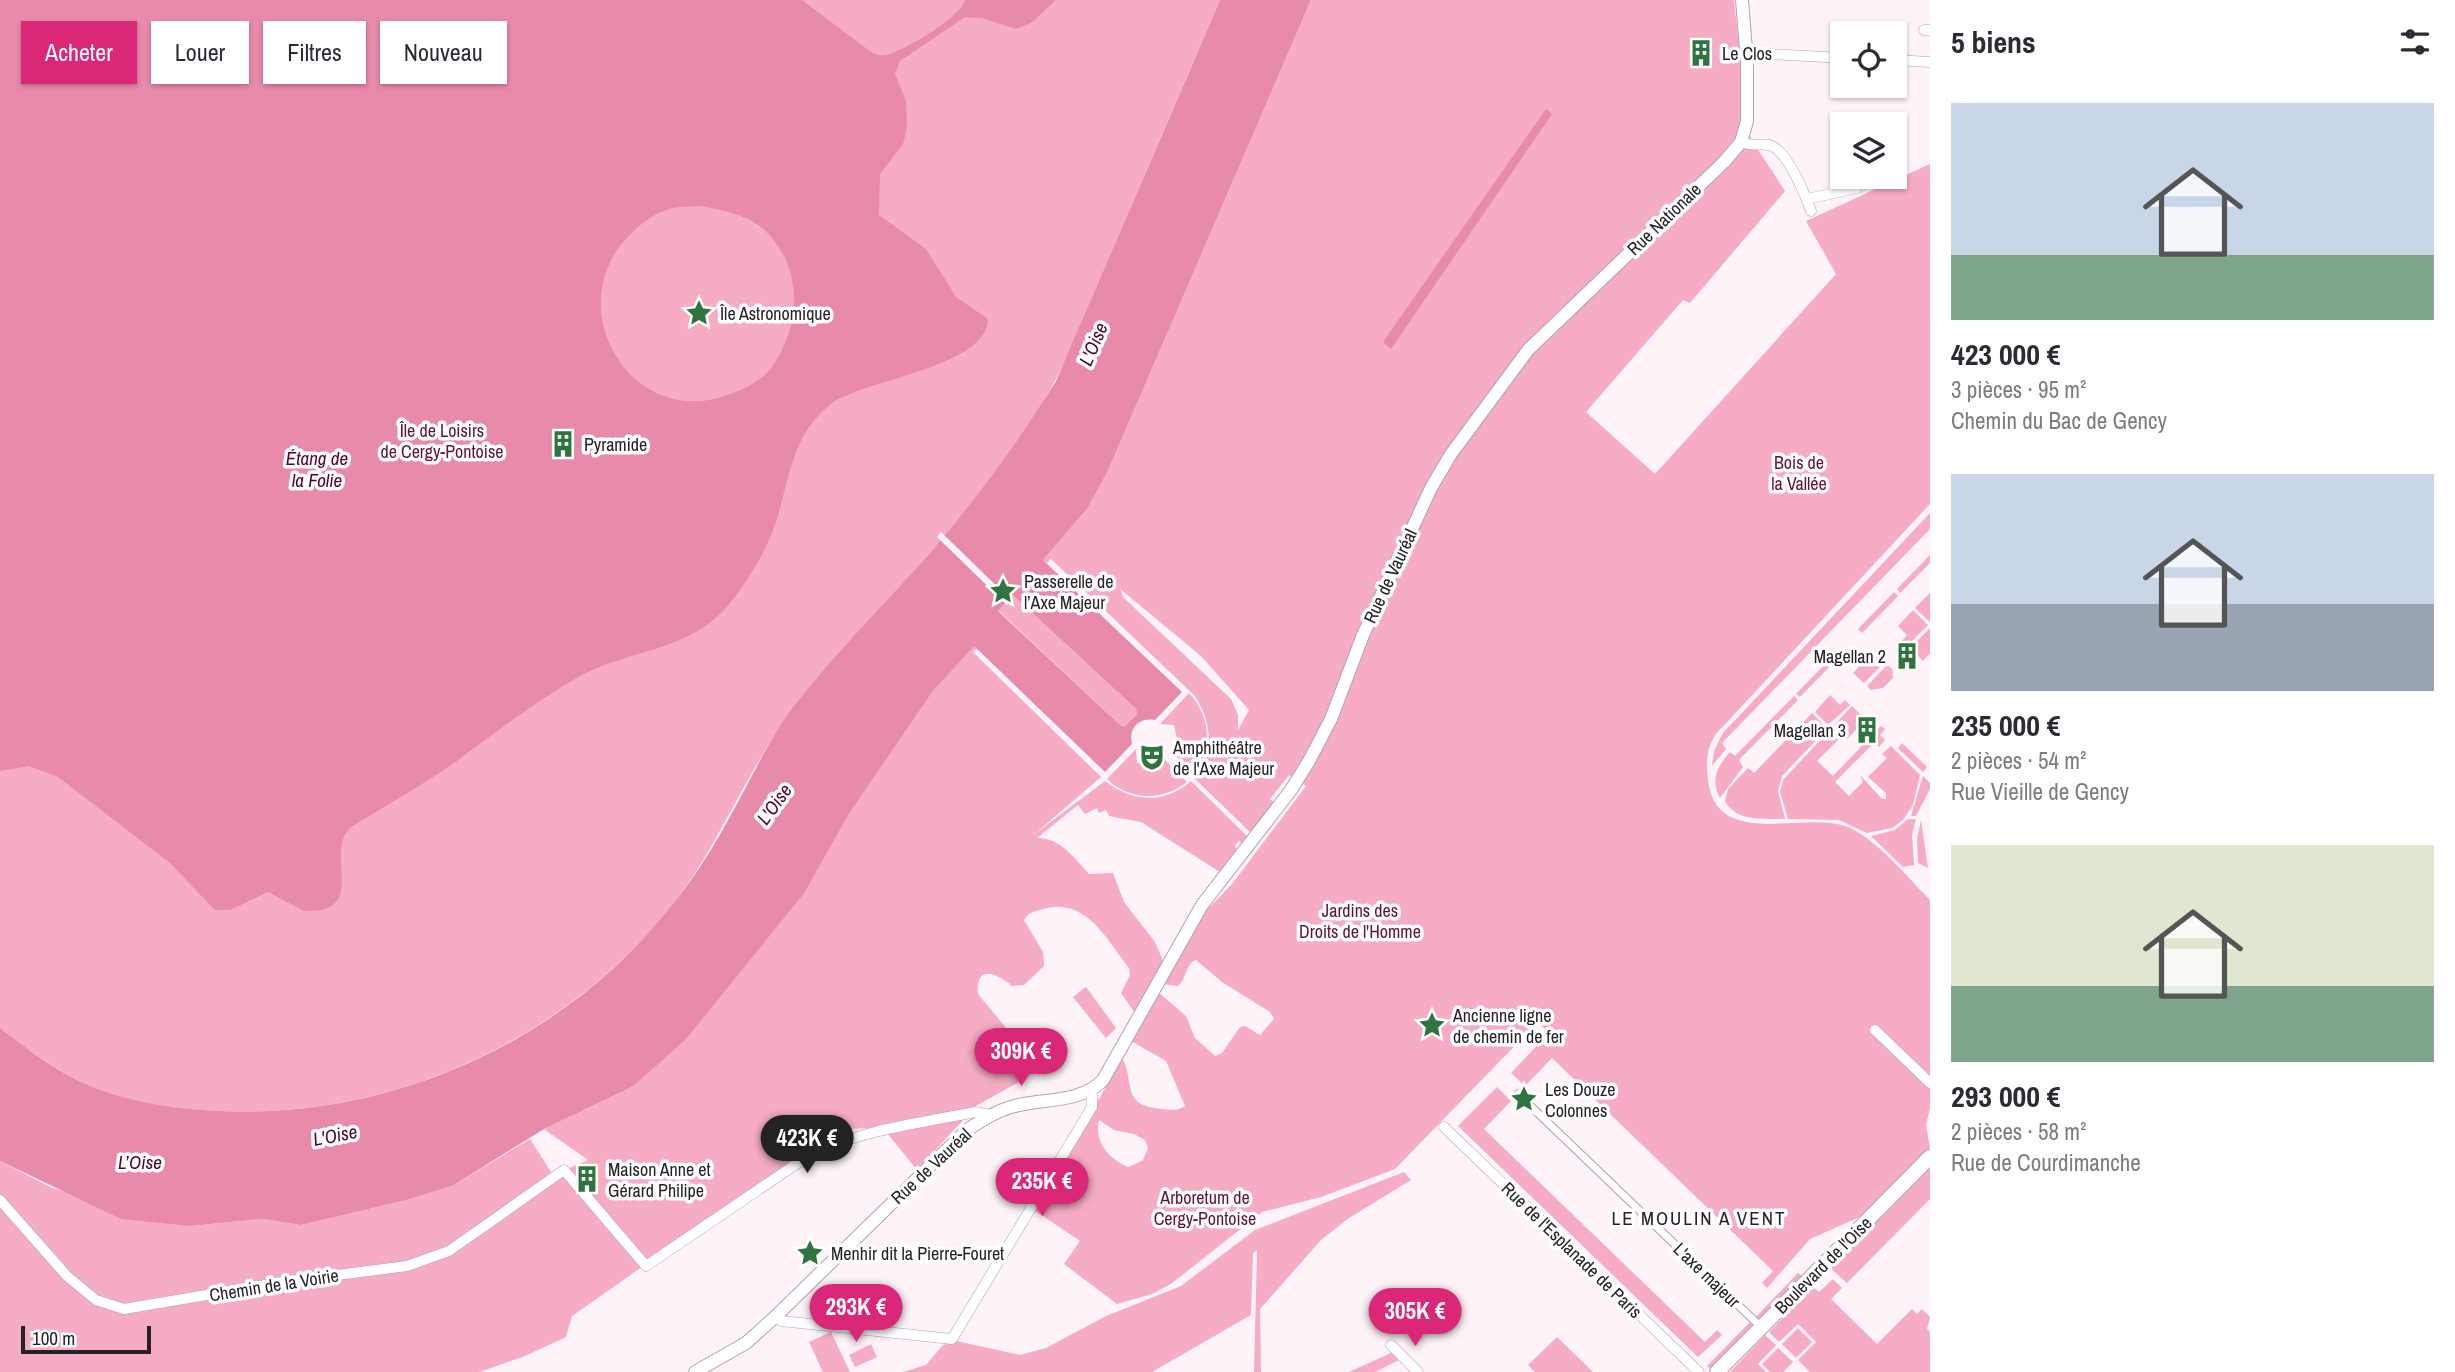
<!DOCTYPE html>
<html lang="fr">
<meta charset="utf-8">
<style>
:root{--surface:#fff;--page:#f2f2f3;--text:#2b2b33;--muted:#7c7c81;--accent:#db2777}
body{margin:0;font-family:"Archivo Narrow",sans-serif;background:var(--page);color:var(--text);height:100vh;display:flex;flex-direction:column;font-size:26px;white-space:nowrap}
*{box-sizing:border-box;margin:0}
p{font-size:23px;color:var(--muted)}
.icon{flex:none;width:38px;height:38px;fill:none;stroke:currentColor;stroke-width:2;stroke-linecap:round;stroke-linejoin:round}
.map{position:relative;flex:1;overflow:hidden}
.sheet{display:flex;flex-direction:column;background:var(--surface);width:525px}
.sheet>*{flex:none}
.top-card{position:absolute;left:21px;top:21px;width:665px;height:63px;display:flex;gap:14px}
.tools{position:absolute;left:1830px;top:21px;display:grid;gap:14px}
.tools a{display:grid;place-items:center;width:77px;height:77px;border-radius:0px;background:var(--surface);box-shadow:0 2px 5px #0004;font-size:35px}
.scale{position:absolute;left:21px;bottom:18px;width:130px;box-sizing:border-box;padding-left:7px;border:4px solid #262122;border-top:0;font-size:19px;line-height:24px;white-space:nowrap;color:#262122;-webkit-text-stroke:5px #fff;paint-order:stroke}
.price{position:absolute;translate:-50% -60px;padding:0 16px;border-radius:24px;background:var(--accent);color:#fff;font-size:23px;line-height:46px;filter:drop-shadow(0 2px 4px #0008)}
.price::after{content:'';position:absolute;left:50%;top:42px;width:21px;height:16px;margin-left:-10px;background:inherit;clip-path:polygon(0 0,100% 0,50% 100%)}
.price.active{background:#222;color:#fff}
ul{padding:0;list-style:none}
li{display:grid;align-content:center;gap:14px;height:371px;padding:0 21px}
li span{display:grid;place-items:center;height:217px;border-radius:0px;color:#555}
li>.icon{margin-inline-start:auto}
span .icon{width:126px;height:126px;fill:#fffc;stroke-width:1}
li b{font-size:30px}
h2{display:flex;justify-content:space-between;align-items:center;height:84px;padding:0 21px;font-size:30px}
.tag{padding:0 24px;border-radius:0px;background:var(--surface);box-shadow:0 2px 5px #0004;font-size:24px;line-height:63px}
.tag.active{background:var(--accent);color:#fff}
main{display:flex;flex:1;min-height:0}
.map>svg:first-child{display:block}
</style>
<main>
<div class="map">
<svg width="1930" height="1372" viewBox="0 0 1930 1372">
<rect width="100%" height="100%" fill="#fef4f7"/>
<g fill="#f6acc3" fill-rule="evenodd">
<path d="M0 0H1220C1182 87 1145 174 1108 261 1085 314 1065 370 1033 418 1000 469 961 517 921 563 879 611 832 655 794 707 742 776 715 858 657 924 547 1048 384 1119 218 1111 175 1109 132 1104 92 1087 58 1072 29 1050 0 1028Z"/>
<path d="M1311 0H1734L1749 136 1785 191 1690 303 1683 300 1586 412 1655 474 1836 274 1806 221 1930 164V504L1716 734C1706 749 1706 762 1708 780 1716 850 1802 811 1845 826 1873 835 1909 879 1930 900V1108L1926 1125 1930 1148 1864 1215 1810 1239 1767 1288 1762 1283 1773 1271 1552 1058 1525 1086 1511 1073 1549 1033 1538 1022 1395 1169 1321 1197 1262 1212 1171 1284 1152 1294 1117 1304 1064 1264 1080 1241 1034 1210C1066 1160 1093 1109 1122 1058 1136 1082 1119 1106 1163 1109 1172 1110 1178 1111 1185 1106L1166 1061 1131 1041 1158 992 1186 1016 1195 1038 1215 1056 1222 1053 1240 1027 1245 1026 1260 1035 1274 1019 1270 1012 1222 982 1196 960C1185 964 1187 979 1178 986L1162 984 1200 917 1232 884 1306 786 1289 775 1270 799 1274 802 1251 833 1194 778C1215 752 1212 723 1195 696L1051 559 1047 563 1043 560 1087 509 1107 473ZM1120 589 1201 656 1249 710 1238 730V715L1231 699 1124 598ZM1099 1120 1114 1130 1134 1134 1145 1140 1148 1148 1143 1160 1129 1167C1110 1160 1093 1141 1099 1120Z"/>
<polygon points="1930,513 1930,529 1722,743 1726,749 1712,766 1714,751 1723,733"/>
<polygon points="1930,555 1930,563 1900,593 1897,589"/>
<polygon points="1894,592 1898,596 1862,633 1858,629"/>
<polygon points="1930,593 1930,622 1915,608"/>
<polygon points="1012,594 1136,709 1137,714 1125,726 1120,725 998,610"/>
<polygon points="1913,610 1928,625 1907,646 1902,641 1907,635 1898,626"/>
<polygon points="1930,628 1930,653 1923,661 1910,648"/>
<path d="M974 645 977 648 973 652 1101 777 1032 836 1105 781C1132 802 1164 805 1191 781L1248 837 1242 844 1239 841 1235 845 1237 851 1220 872 1141 822 1109 816 1106 810 1099 813 1097 808 1085 814 1078 805 1037 838C1061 838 1073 857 1089 874L1113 873 1124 902 1155 942 1164 963 1135 1013 1121 993 1130 975 1129 968C1108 941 1087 899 1047 908 1037 911 1029 911 1024 920L1043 952 1044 966 1024 985 1012 986C998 974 975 963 978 994 995 1016 1029 1048 1026 1078L976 1106 917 1170 883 1128 839 1129 572 1316 566 1337 525 1356 479 1372H0V1161L52 1188 191 1226 262 1219 301 1225 407 1200 452 1186 530 1139 553 1175 588 1160 544 1129 632 1087 805 892 849 814 933 691Z"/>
<polygon points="1875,650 1886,661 1864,683 1853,673"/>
<polygon points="1832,657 1836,660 1800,697 1796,694"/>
<polygon points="1887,665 1892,669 1893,678 1883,688 1871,690 1867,686"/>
<path d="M1189 693C1210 716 1214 749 1194 774L1172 752 1177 739 1174 725 1160 724Z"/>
<polygon points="1830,695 1840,705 1845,700 1850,705 1828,725 1815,712"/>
<path d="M1794 696 1798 700 1739 760 1743 767 1720 798C1710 779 1717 767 1730 752L1735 756Z"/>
<polygon points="1852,706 1866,720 1846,740 1842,735 1838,735 1838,740 1817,761 1833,776 1881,726 1885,729 1880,735 1885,740 1879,747 1874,743 1835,782 1849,796 1863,782 1860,775 1881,798 1886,799 1886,793 1868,777 1887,758 1882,754 1891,746 1920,775 1913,805 1903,820 1892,828 1867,833 1839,820 1788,819 1780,792 1783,780"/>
<path d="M1812 713 1825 726V731L1782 776 1778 791 1785 819C1765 819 1736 822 1725 801L1728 789 1748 768 1754 773Z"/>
<polygon points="1902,743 1927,767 1923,772 1898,748"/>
<path d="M1136 749 1137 763 1149 765 1165 760 1187 782C1162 801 1130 801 1107 779Z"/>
<polygon points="1923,776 1930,783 1930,789 1916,816 1911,816"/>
<polygon points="1908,819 1916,819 1912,835 1914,865 1903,867 1871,836 1895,830"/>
<polygon points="1921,820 1928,868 1918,863 1917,838"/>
<polygon points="1086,987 1116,1028 1106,1038 1073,997"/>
<polygon points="1497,1087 1511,1101 1484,1129 1705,1342 1717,1330 1722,1335 1698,1357 1458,1126"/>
<polygon points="1930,1166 1930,1199 1847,1283 1829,1267"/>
<polygon points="1404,1172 1411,1180 1349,1218 1321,1240 1260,1309 1261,1372 1254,1372 1257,1250 1253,1253 1251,1315 1152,1372 903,1372 926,1365 943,1345 956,1341 1020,1355 1046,1348 1106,1316 1181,1286 1255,1230"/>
<polygon points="1798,1273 1805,1278 1760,1323 1755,1318"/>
<polygon points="1833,1279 1842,1288 1831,1299 1877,1344 1912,1309 1917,1314 1922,1309 1930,1317 1927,1329 1930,1332 1930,1372 1810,1372 1798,1360 1816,1342 1798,1324 1779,1342 1769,1332 1813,1287 1819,1292"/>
<polygon points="1751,1321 1757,1327 1713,1371 1707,1366"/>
<polygon points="1798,1328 1812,1342 1796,1358 1782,1344"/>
<polygon points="831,1332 850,1372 823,1372 809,1342"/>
<polygon points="1765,1335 1776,1345 1758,1364 1766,1372 1730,1372"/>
<polygon points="1557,1337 1593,1372 1535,1372 1528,1365"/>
<polygon points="871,1344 877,1357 855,1367 849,1355"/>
<polygon points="1778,1348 1793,1362 1783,1372 1770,1372 1762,1364"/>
<polygon points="1391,1353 1399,1360 1375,1372 1349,1372"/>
</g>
<g fill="#e88baa" fill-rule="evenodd">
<path d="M0 0H802L871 52C876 55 881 56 887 55 905 50 961 17 965 0H1056L1031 23 1016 29 982 18 965 17 900 61 895 74 906 101 907 127 903 144 880 174 879 215 926 249 956 297 988 319C988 367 862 380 831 404 786 438 790 493 769 540 760 561 739 595 723 611 683 652 628 650 580 676 536 701 495 733 454 763 421 786 385 806 351 827 322 852 371 914 304 911L268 892 230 910H215L170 863 58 777 29 766 0 771ZM701 206C721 210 745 214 761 227 804 264 802 324 772 367 759 384 737 393 718 398 627 422 563 307 626 239 638 226 652 214 669 209 679 206 691 207 701 206Z"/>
<path d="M1220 0H1311L1107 473 1087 509 1043 560 1182 692 1155 720C1139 717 1128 728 1132 744L1105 772 974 646 933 691 849 814 805 892 686 1039 632 1087 544 1129 452 1186 407 1200 301 1225 262 1219 191 1226 121 1219 0 1161V1028C30 1051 60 1074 95 1088 136 1104 177 1109 220 1111 385 1119 552 1047 659 921 685 891 708 857 727 822 749 784 767 741 794 706 833 655 879 610 921 563 971 506 1016 446 1056 381ZM1012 594 1136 709 1137 714 1125 726 1120 725 998 611Z"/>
<polygon points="1546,109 1552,114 1391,349 1383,342"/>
</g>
<polygon fill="#fef4f7" points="941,532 1011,600 1007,605 937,537"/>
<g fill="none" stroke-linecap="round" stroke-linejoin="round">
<defs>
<polyline id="pedestrian" points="1518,1094 1761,1327"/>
<g id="minor">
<polyline points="1924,30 1930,30"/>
<polyline points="1747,53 1843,58"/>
<polyline points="1895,60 1930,62"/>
<path d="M1741 142C1752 147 1759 143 1769 145 1787 149 1805 195 1811 211"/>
<polyline points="1807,199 1857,188"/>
<polyline points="1875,1030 1930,1083"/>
<polyline points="1444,1127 1699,1372"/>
<path d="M0 1200 67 1276 96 1300 124 1309 283 1282 407 1266 449 1251 564 1170 646 1266 811 1154C862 1130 920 1123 975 1112L991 1115"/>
<polyline points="776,1316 781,1321 952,1339 1092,1107 1092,1091"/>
<polyline points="1391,1345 1418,1372"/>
</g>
<path id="tertiary" d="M695 1372 746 1343 776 1316 967 1130C981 1121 994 1112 1011 1107 1041 1098 1080 1104 1103 1080L1202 905 1291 790 1309 761 1331 719 1363 635 1431 488 1451 454 1528 350 1724 162 1741 142 1747 121V62L1742 0"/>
<polyline id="secondary" points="1717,1372 1930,1157"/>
</defs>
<use href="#pedestrian" stroke="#b0a4a7" stroke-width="9"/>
<use href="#minor" stroke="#b0a4a7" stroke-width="11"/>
<use href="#tertiary" stroke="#b0a4a7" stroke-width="14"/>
<use href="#secondary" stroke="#b0a4a7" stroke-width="16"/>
<use href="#pedestrian" stroke="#fff" stroke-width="7"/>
<use href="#minor" stroke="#fff" stroke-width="10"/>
<use href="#tertiary" stroke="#fff" stroke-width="12"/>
<use href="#secondary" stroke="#fff" stroke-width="14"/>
</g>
<defs>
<symbol id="building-bare" viewBox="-9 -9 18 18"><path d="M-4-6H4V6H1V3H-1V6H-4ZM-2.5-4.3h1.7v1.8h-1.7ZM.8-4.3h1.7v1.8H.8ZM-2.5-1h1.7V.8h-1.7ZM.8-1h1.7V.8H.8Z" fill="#2e743f" stroke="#fff" stroke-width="2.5" paint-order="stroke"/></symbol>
<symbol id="sight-bare" viewBox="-9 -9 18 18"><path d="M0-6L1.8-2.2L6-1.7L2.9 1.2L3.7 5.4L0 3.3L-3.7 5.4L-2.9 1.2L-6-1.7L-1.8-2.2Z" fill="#2e743f" stroke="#fff" stroke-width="2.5" paint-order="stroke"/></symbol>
<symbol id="theatre-bare" viewBox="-9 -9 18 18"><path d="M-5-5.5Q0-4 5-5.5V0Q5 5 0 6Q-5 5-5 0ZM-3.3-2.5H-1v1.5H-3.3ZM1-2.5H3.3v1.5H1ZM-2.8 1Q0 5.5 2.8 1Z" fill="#2e743f" stroke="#fff" stroke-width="2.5" paint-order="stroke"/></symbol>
</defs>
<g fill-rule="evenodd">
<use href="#building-bare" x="1682" y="34" width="38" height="38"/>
<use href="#sight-bare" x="680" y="294" width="38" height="38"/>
<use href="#building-bare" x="544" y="425" width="38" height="38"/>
<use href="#sight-bare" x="984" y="572" width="38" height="38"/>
<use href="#building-bare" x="1888" y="637" width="38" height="38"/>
<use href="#building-bare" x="1848" y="711" width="38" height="38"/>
<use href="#theatre-bare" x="1133" y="738" width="38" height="38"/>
<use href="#sight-bare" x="1413" y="1006" width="38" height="38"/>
<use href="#sight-bare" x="1505" y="1080" width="38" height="38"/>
<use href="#building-bare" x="568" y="1160" width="38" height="38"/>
<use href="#sight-bare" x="791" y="1234" width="38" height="38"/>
</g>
<g text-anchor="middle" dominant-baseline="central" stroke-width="7" stroke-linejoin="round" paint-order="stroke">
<g font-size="18" fill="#262122" stroke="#fff" text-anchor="start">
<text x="1722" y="53">Le Clos</text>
<text x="720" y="313">Île Astronomique</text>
<text x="584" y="444">Pyramide</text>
<text x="1024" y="581">Passerelle de<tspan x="1024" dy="21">l’Axe Majeur</tspan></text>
<text x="1886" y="656" text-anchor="end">Magellan 2</text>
<text x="1846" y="730" text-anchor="end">Magellan 3</text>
<text x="1173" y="747">Amphithéâtre<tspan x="1173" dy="21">de l'Axe Majeur</tspan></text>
<text x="1453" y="1015">Ancienne ligne<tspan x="1453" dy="21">de chemin de fer</tspan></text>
<text x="1545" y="1089">Les Douze<tspan x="1545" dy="21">Colonnes</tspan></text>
<text x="608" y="1169">Maison Anne et<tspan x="608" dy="21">Gérard Philipe</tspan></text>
<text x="831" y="1253">Menhir dit la Pierre-Fouret</text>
</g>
<g font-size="18" fill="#262122" stroke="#fff">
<text transform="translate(1664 219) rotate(-44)">Rue Nationale</text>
<text transform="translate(1390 576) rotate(-65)">Rue de Vauréal</text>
<text transform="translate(931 1166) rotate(-43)">Rue de Vauréal</text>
<text transform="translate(1572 1250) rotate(44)">Rue de l'Esplanade de Paris</text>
<text transform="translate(1823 1265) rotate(-45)">Boulevard de l'Oise</text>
<text transform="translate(1707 1275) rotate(44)">L'axe majeur</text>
<text transform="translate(274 1285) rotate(-9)">Chemin de la Voirie</text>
</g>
<g font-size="18" fill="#631136" stroke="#fff">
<text x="442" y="430">Île de Loisirs<tspan x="442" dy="21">de Cergy-Pontoise</tspan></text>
<text x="1799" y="462">Bois de<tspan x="1799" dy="21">la Vallée</tspan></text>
<text x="1360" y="910">Jardins des<tspan x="1360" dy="21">Droits de l'Homme</tspan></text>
<text x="1205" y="1197">Arboretum de<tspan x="1205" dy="21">Cergy‐Pontoise</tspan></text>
</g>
<g font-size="19" font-style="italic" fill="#55012b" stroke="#fff">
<text transform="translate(1093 344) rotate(-67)">L'Oise</text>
<text x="317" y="458">Étang de<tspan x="317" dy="22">la Folie</tspan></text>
<text transform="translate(774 804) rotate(-54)">L'Oise</text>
<text transform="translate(335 1135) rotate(-11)">L'Oise</text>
<text x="140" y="1162">L’Oise</text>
</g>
<g font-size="19" letter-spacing="2" fill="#262122" stroke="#fff">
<text x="1699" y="1218">LE MOULIN A VENT</text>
</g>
</g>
</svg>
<div class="tools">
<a><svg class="icon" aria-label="locate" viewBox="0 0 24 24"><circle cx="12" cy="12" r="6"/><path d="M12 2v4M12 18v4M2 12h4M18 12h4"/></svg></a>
<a><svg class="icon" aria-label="layers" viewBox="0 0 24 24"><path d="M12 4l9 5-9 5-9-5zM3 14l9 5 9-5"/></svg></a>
</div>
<div class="scale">100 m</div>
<b class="price" style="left:1021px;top:1088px">309K €</b>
<b class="price active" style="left:807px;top:1175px">423K €</b>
<b class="price" style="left:1042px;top:1218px">235K €</b>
<b class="price" style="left:856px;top:1344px">293K €</b>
<b class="price" style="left:1415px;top:1348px">305K €</b>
<div class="top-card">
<a class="tag active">Acheter</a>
<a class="tag">Louer</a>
<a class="tag">Filtres</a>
<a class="tag">Nouveau</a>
</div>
</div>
<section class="sheet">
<h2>5 biens<svg class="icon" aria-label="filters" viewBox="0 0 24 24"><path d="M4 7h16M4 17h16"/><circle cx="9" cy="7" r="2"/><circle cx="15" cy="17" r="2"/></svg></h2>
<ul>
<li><span style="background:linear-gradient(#c9d6e8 70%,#7fa58c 0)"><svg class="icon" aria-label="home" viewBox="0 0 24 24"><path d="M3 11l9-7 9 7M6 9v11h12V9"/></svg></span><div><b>423 000 €</b><p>3 pièces · 95 m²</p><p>Chemin du Bac de Gency</p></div></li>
<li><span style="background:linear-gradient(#c9d6e8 60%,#9aa5b1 0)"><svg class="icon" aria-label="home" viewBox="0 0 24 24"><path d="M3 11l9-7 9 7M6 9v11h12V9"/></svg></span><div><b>235 000 €</b><p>2 pièces · 54 m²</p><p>Rue Vieille de Gency</p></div></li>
<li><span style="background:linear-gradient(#dfe7d0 65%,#7fa58c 0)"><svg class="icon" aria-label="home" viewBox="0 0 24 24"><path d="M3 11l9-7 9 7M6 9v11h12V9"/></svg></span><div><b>293 000 €</b><p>2 pièces · 58 m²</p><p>Rue de Courdimanche</p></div></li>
</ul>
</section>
</main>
